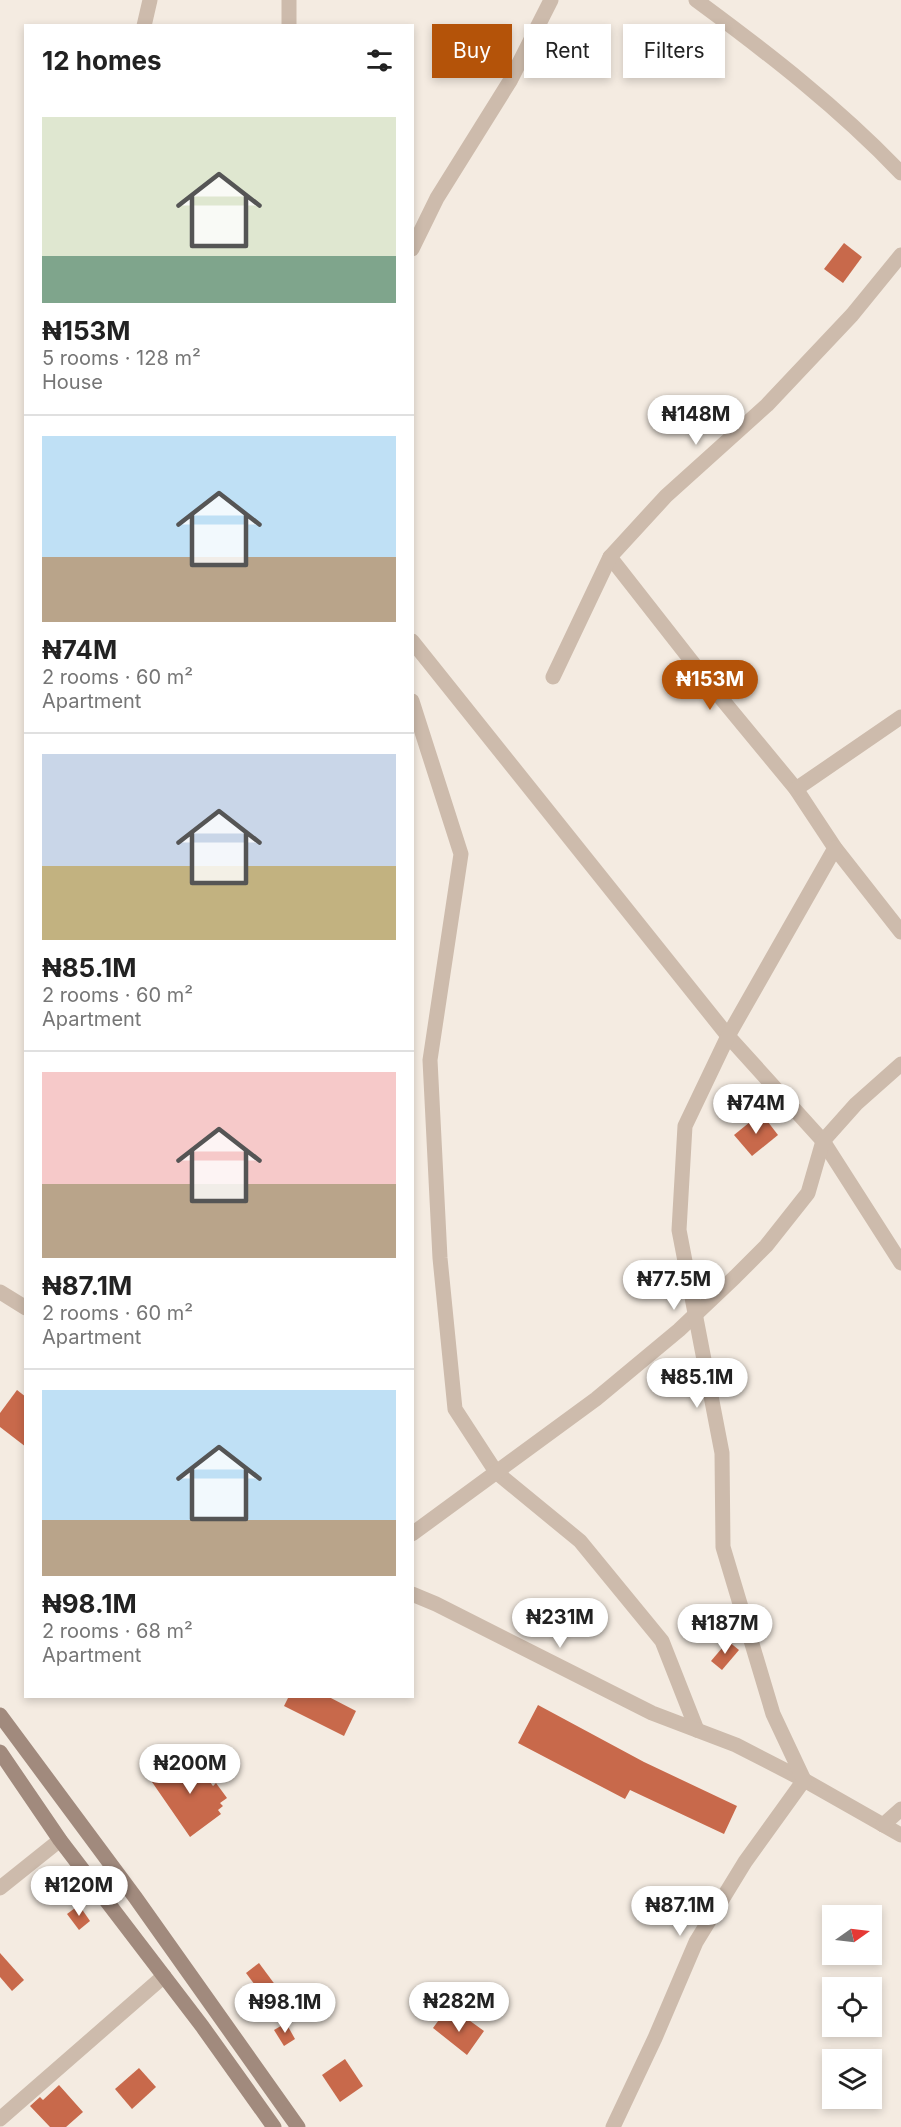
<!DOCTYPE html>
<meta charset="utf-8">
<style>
:root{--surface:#fff;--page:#f2f2f2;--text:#222;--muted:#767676;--line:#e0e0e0;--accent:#b45309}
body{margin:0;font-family:Inter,sans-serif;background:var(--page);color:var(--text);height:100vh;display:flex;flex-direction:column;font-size:22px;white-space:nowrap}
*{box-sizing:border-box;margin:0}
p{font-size:20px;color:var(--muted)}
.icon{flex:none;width:33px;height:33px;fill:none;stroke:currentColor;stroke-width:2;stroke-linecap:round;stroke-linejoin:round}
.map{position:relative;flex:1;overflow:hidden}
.details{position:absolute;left:24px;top:24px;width:390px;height:1674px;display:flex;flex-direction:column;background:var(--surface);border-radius:0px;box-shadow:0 3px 9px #0003}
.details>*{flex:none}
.guide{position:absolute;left:432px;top:24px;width:378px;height:54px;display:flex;gap:12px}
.needle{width:39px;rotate:76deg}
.tools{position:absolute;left:822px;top:1905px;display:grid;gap:12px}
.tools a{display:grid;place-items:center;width:60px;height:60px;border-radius:0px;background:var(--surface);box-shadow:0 3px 9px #0003;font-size:30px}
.price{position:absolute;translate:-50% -51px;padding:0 14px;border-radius:21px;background:#fff;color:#222;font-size:20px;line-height:39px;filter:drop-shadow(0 2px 3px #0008)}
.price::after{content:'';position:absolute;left:50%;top:36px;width:18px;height:14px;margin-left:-9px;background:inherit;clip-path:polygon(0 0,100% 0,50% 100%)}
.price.active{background:var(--accent);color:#fff}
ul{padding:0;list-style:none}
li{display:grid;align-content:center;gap:12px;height:318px;padding:0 18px}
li+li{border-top:2px solid var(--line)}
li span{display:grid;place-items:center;height:186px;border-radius:0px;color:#555}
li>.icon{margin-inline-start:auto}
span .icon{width:108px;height:108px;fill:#fffc;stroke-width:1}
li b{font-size:26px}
h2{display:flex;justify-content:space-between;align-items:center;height:72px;padding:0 18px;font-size:26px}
.chip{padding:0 21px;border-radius:0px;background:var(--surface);box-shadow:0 3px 9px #0003;font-size:21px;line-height:54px}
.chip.active{background:var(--accent);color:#fff}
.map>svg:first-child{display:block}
</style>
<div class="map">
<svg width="901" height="2127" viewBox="0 0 901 2127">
<rect width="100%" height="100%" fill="#f4ebe1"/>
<g fill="#c8694b">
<polygon points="844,243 862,257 843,283 824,269"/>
<polygon points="761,1113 778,1135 752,1156 734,1135"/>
<polygon points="17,1390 26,1397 26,1447 0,1427 0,1413"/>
<polygon points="728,1641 739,1650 722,1670 711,1661"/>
<polygon points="289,1696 327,1696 356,1711 344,1736 284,1706"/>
<polygon points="538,1705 644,1762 737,1806 724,1834 630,1790 625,1799 518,1743"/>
<polygon points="189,1754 213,1786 216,1783 227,1798 220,1803 223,1806 218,1810 221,1814 190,1837 152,1782"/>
<polygon points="79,1905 90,1921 79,1930 67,1914"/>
<polygon points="0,1953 24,1980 12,1991 0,1977"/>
<polygon points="259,1963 276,1986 263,1996 246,1973"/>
<polygon points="444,2013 460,2026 466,2018 484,2031 467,2055 433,2028"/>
<polygon points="286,2023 295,2039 284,2046 274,2030"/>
<polygon points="345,2059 363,2086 340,2102 322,2075"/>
<polygon points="139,2068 156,2087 132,2109 115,2089"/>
<polygon points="59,2085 83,2112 66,2127 50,2127 30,2106 40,2097 43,2100"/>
</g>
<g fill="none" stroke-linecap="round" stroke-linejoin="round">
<g stroke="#cdbbac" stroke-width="15">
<polyline points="289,0 289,26"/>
<path d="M696 0C768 53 839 108 901 173"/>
<polyline points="144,26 150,0"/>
<polyline points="412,249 437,198 510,81 551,0"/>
<polyline points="610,557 711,686 796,789 835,848 901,932"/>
<polyline points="412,641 728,1036 823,1141 901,1263"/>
<polyline points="553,677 610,557 666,496 767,405 852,315 901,255"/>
<polyline points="412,701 461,854 430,1060 440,1258 455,1409 496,1472 580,1541 662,1641 697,1730"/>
<polyline points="796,789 901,717"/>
<polyline points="0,1292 26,1308"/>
<polyline points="412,1534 596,1399 679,1330 735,1277 766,1246 808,1193 823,1141 856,1104 901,1064"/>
<polyline points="412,1594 436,1604 652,1713 736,1745 804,1780 901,1835"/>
<polyline points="883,1825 901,1809"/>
<polyline points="0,1888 60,1840"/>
<polyline points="0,2119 164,1976"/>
<polyline points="613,2127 655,2038 696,1942 745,1862 804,1780 773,1714 723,1547 722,1453 679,1230 685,1126 728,1036 835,848"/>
</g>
<g stroke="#a18a7d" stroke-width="15">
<polyline points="0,1715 135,1897 298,2127"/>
<polyline points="0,1752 60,1840 202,2026 274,2127"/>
</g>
</g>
</svg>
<div class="tools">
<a><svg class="needle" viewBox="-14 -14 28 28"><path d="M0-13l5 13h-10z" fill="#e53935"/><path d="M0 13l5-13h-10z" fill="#767676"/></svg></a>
<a><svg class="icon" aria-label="locate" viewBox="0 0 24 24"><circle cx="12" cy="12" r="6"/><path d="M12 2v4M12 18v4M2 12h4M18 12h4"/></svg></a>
<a><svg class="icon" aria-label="layers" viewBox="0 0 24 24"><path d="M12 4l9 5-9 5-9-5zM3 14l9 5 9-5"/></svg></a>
</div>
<b class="price" style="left:696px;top:446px">₦148M</b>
<b class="price active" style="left:710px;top:711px">₦153M</b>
<b class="price" style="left:756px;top:1135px">₦74M</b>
<b class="price" style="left:674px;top:1311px">₦77.5M</b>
<b class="price" style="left:697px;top:1409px">₦85.1M</b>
<b class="price" style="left:560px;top:1649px">₦231M</b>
<b class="price" style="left:725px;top:1655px">₦187M</b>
<b class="price" style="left:190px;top:1795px">₦200M</b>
<b class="price" style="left:79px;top:1917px">₦120M</b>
<b class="price" style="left:680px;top:1937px">₦87.1M</b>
<b class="price" style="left:459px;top:2033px">₦282M</b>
<b class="price" style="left:285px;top:2034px">₦98.1M</b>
<div class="guide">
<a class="chip active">Buy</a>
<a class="chip">Rent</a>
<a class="chip">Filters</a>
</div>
<section class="details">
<h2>12 homes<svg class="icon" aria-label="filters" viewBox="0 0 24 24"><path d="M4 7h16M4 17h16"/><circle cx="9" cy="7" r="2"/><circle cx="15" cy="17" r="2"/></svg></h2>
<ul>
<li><span style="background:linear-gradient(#dfe7d0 75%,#7fa58c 0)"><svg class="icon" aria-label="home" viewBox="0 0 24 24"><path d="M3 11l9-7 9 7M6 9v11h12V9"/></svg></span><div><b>₦153M</b><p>5 rooms · 128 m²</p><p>House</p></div></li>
<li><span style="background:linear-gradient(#bfe0f5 65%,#b9a48a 0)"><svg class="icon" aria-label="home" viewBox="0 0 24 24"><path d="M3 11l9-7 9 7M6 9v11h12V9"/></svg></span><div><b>₦74M</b><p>2 rooms · 60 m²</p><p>Apartment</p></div></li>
<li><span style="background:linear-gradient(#c9d6e8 60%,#c2b280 0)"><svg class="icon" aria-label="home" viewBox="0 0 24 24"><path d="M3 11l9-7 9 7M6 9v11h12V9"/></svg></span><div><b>₦85.1M</b><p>2 rooms · 60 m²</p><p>Apartment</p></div></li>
<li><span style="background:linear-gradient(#f6c9c9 60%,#b9a48a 0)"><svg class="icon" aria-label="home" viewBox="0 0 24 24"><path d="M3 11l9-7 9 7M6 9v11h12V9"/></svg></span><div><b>₦87.1M</b><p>2 rooms · 60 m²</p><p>Apartment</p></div></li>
<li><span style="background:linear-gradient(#bfe0f5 70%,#b9a48a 0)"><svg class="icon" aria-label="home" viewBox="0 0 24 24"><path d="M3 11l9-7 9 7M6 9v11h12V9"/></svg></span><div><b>₦98.1M</b><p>2 rooms · 68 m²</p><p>Apartment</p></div></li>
</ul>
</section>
</div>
